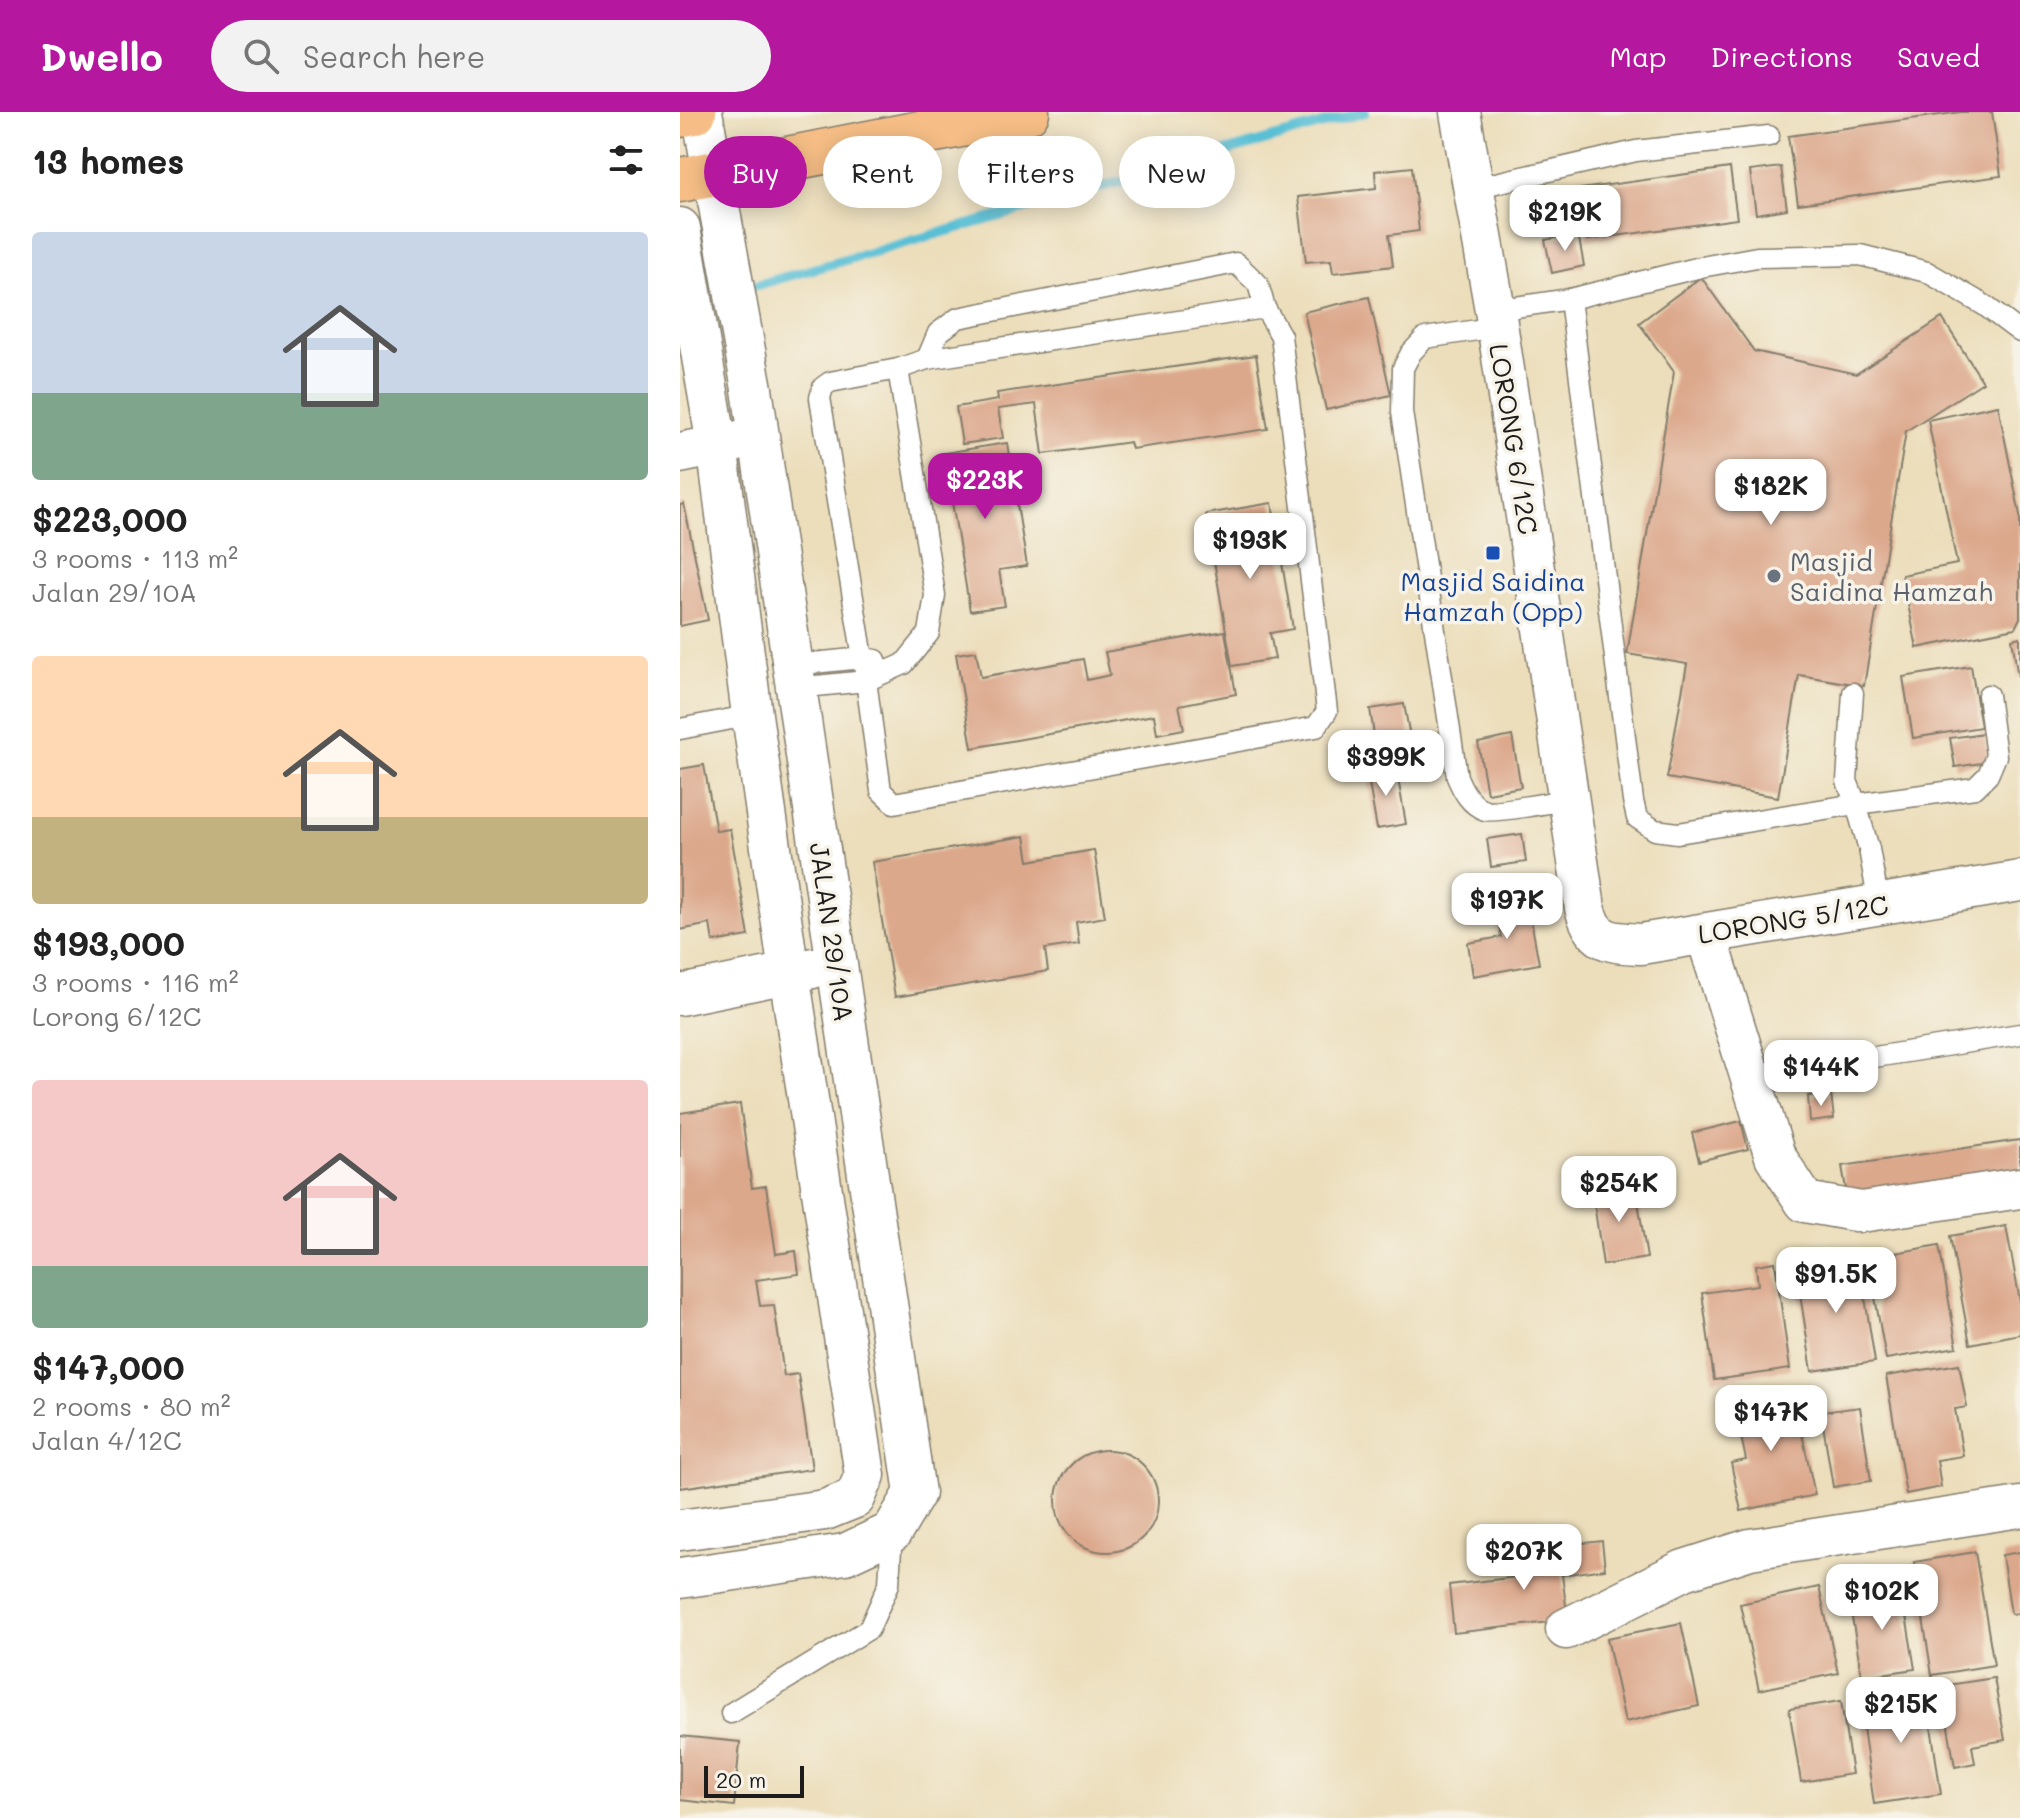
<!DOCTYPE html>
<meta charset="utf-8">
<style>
:root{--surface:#fff;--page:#f2f2f2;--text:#222;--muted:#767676;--accent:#b5179e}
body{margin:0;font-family:Mali,sans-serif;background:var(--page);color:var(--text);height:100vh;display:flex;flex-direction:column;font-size:30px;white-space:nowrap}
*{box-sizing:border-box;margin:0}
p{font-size:26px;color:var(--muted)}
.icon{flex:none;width:44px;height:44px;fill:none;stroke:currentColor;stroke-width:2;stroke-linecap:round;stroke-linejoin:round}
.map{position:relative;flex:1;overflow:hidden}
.drawer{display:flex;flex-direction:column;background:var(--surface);width:680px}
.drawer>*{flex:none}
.hud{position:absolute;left:24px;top:24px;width:760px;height:72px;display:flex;gap:16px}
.scale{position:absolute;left:24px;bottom:20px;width:100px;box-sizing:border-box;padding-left:8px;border:4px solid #1c1c1c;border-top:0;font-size:22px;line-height:28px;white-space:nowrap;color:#1c1c1c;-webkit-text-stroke:6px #f7f3e8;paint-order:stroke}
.price{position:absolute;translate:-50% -68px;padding:0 18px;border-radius:16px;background:#fff;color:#222;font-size:26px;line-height:52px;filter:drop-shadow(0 2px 4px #0008)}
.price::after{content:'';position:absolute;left:50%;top:48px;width:24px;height:18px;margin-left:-12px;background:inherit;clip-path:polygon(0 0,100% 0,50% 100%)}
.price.selected{background:var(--accent);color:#fff}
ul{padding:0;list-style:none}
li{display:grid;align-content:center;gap:16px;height:424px;padding:0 32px}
li span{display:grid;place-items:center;height:248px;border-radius:8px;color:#555}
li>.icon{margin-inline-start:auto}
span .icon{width:144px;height:144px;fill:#fffc;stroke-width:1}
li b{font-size:34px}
h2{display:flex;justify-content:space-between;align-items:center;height:96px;padding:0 32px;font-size:34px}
.chip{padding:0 28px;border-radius:36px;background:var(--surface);box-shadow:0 4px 20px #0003;font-size:28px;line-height:72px}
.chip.selected{background:var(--accent);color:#fff}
header{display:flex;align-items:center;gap:48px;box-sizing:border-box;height:112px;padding:0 40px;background:var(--accent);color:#fff}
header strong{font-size:38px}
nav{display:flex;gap:44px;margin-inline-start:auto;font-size:28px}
.search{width:560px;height:72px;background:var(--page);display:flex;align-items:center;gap:20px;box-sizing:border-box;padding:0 28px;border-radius:44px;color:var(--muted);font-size:30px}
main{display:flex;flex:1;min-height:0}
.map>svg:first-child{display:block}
</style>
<header>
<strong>Dwello</strong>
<div class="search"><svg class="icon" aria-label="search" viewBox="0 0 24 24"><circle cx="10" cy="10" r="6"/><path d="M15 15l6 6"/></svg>Search here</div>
<nav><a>Map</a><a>Directions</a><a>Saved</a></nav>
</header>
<main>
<section class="drawer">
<h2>13 homes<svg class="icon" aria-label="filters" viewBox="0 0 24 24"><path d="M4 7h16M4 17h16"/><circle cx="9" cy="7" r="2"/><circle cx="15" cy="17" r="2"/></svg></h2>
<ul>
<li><span style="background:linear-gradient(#c9d6e8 65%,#7fa58c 0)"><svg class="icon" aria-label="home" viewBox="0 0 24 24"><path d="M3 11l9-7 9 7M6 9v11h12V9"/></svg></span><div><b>$223,000</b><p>3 rooms · 113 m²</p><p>Jalan 29/10A</p></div></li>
<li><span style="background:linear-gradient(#ffd9b3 65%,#c2b280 0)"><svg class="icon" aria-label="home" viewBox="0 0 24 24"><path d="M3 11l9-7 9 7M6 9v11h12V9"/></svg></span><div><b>$193,000</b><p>3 rooms · 116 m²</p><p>Lorong 6/12C</p></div></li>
<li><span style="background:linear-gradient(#f6c9c9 75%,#7fa58c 0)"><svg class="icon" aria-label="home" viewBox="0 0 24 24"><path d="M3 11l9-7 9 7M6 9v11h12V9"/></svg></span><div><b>$147,000</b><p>2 rooms · 80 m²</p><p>Jalan 4/12C</p></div></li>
</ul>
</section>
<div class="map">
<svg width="1340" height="1706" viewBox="0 0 1340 1706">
<rect width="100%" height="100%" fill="#f7f3e8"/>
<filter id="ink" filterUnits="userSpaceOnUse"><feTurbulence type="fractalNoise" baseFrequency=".0125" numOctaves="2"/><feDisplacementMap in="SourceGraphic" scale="16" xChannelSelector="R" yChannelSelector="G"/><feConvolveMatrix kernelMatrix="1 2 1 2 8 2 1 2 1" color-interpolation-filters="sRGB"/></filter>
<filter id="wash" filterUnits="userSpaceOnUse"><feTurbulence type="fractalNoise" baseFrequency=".006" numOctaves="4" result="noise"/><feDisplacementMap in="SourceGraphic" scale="32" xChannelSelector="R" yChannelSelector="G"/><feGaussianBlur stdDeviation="1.8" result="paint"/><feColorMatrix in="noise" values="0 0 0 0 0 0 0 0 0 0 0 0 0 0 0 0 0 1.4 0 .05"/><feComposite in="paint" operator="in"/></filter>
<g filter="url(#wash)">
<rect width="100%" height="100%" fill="#ecdebb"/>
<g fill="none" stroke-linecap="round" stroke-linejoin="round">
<polyline stroke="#58bfd5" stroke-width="10" points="63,177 685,0"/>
</g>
<g id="blocks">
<g fill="#dca88c">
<polygon points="1281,0 1312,0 1321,64 1118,92 1108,24"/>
<polygon points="732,55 739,119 709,123 713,154 653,161 651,148 626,150 618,85 696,76 695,59"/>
<polygon points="1101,55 1107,97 1076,102 1070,59"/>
<polygon points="1050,56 1057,107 907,128 900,77"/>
<polygon points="898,121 904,154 872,161 865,128"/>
<polygon points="1021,165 1074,239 1176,262 1262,206 1303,270 1226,319 1184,574 1119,563 1098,685 987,666 1007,552 947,542 994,260 959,211"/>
<polygon points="689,185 711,283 646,298 624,200"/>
<polygon points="576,243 588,317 452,337 450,330 363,342 356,292 318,297 323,326 282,332 276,295 318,288 317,281"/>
<polygon points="1318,293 1340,403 1340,506 1335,516 1237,536 1222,463 1277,452 1248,308"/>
<polygon points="327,331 347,454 319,458 325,494 290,499 264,341"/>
<polygon points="592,391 613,517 590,521 595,547 552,554 526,402"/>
<polygon points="4,392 28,508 0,514 0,393"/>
<polygon points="545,519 556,582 499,593 504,617 477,622 474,603 292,636 276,542 296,539 301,565 403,547 407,568 430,563 425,540"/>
<polygon points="1340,525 1340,565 1338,565 1332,527"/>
<polygon points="1291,554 1301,615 1233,626 1223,565"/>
<polygon points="724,592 731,630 696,636 690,597"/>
<polygon points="1304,621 1308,650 1275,655 1270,626"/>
<polygon points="832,624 841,675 807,681 798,631"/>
<polygon points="24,653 36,719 50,717 69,824 33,830 30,812 0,818 0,657"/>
<polygon points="716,655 726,712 697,717 687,660"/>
<polygon points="842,722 846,750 811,755 807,727"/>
<polygon points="345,724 349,749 414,738 425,805 396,810 399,832 365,837 368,859 215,885 192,750"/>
<polygon points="847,785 859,852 793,864 788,831 821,825 815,791"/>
<polygon points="1151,982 1154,1007 1130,1010 1128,984"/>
<polygon points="60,992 72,1076 86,1074 96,1142 116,1139 119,1162 76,1168 80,1194 94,1193 104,1264 118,1262 132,1357 0,1376 0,1001"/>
<polygon points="1061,1009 1068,1037 1019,1049 1012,1021"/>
<polygon points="1340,1028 1340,1058 1167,1083 1162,1054"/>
<polygon points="955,1071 967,1146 923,1153 912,1077"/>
<polygon points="1326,1114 1340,1189 1340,1222 1290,1232 1270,1124"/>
<polygon points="1259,1133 1277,1235 1206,1247 1188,1146"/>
<polygon points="1179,1147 1195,1250 1132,1259 1116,1156"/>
<polygon points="1095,1150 1110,1257 1034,1268 1022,1181 1078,1173 1076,1153"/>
<polygon points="1279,1252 1287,1295 1275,1297 1283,1344 1257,1348 1261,1375 1226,1382 1206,1264"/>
<polygon points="1113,1279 1135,1383 1061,1399 1051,1351 1066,1348 1054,1291"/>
<polygon points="1180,1295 1191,1369 1153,1375 1141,1300"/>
<circle cx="427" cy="1389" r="51"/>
<polygon points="922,1429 925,1457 882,1463 888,1508 774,1521 769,1473 863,1462 860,1436"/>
<polygon points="1295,1440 1314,1553 1252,1563 1234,1450"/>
<polygon points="1340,1440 1340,1501 1331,1502 1322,1443"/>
<polygon points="1221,1474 1235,1557 1182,1565 1168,1482"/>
<polygon points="1139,1475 1158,1561 1079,1578 1060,1492"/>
<polygon points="1001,1511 1019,1594 945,1610 927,1526"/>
<polygon points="1314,1566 1325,1628 1292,1634 1295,1651 1275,1655 1261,1574"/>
<polygon points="1244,1567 1261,1682 1194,1692 1180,1595 1209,1590 1207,1572"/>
<polygon points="1161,1589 1172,1662 1121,1670 1109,1597"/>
<polygon points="0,1624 60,1630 54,1694 0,1688"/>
</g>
</g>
</g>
<g filter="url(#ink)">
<use href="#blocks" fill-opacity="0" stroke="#847d6c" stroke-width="2"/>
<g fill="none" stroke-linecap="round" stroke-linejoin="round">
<defs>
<g id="lane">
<polyline points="794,76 956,39 1089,24"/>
<polyline points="890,187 953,689 957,706 975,718 998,721 1176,692 1167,669 1173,581"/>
<polyline points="815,198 890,187 1021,155 1077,145 1180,143 1247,160 1304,193 1340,220"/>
<path d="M817 215 745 226 731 241 723 256 722 300 777 665C783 679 790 693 805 698 814 701 874 690 888 687"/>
<polyline points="247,247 258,221 278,206 556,151 578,172 585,196 601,224 647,599 636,615 214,691 201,679 183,546 140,286 143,275 150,270 218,257 247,247 585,196"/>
<polyline points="113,553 183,546 196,548"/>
<polyline points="116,576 186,569 224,552 249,521 255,483 218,257"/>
<polyline points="0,617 72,603"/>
<polyline points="1199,793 1189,737 1176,692 1295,676 1308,663 1316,644 1308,583"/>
<polyline points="1069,962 1125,956 1340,922"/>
<polyline points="51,1601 189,1517 209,1472 212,1420"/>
</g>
<g id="street">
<path d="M780 0 815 198 905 796C915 831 928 830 961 832L1340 769"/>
<polyline points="0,116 37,333 72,603 109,861 185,1363 175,1386 145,1398 0,1418"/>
<polyline points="0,341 63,328"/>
<polyline points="1026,822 1095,1044 1125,1090 1181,1100 1340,1076"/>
<polyline points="0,883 133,856"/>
<polyline points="0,1466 165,1442 212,1420 235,1381 72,277 22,0"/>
<polyline points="886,1517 1004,1458 1070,1437 1340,1395"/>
</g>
<g id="primary">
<polyline points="0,3 14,0"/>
<polyline points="0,68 347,0"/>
</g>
</defs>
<use href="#lane" stroke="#847d6c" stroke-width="23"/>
<use href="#street" stroke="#847d6c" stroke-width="43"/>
<use href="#primary" stroke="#847d6c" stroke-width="47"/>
<use href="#lane" stroke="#fff" stroke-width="20"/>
<use href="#street" stroke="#fff" stroke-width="40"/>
<use href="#primary" stroke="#f6be86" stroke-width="44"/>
</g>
</g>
<rect fill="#1a4fb4" stroke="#f7f3e8" stroke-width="3" x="805" y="433" width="16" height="16" rx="4"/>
<circle fill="#6b7280" stroke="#f7f3e8" stroke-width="3" cx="1094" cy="464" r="8"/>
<g text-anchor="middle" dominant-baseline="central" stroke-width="7" stroke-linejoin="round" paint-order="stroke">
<g font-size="26" fill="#1c1c1c" stroke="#f7f3e8">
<text transform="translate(834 327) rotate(81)">LORONG 6/12C</text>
<text transform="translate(1113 807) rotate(-9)">LORONG 5/12C</text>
<text transform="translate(152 820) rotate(82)">JALAN 29/10A</text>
</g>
<g font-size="26" fill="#5b616d" stroke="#f7f3e8" text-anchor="start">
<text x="1110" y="449">Masjid<tspan x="1110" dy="30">Saidina Hamzah</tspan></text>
</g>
<g font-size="26" fill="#164399" stroke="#f7f3e8">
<text x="813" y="469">Masjid Saidina<tspan x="813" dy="30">Hamzah (Opp)</tspan></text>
</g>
</g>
</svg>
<div class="scale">20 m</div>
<b class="price" style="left:885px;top:141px">$219K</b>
<b class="price selected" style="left:305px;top:409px">$223K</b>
<b class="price" style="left:1091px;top:415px">$182K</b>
<b class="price" style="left:570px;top:469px">$193K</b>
<b class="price" style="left:706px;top:686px">$399K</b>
<b class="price" style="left:827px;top:829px">$197K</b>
<b class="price" style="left:1141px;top:996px">$144K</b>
<b class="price" style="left:939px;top:1112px">$254K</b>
<b class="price" style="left:1156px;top:1203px">$91.5K</b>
<b class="price" style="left:1091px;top:1341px">$147K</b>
<b class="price" style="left:844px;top:1480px">$207K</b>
<b class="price" style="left:1202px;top:1520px">$102K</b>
<b class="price" style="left:1221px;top:1633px">$215K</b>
<div class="hud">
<a class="chip selected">Buy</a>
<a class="chip">Rent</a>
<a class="chip">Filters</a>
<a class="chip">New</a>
</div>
</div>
</main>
